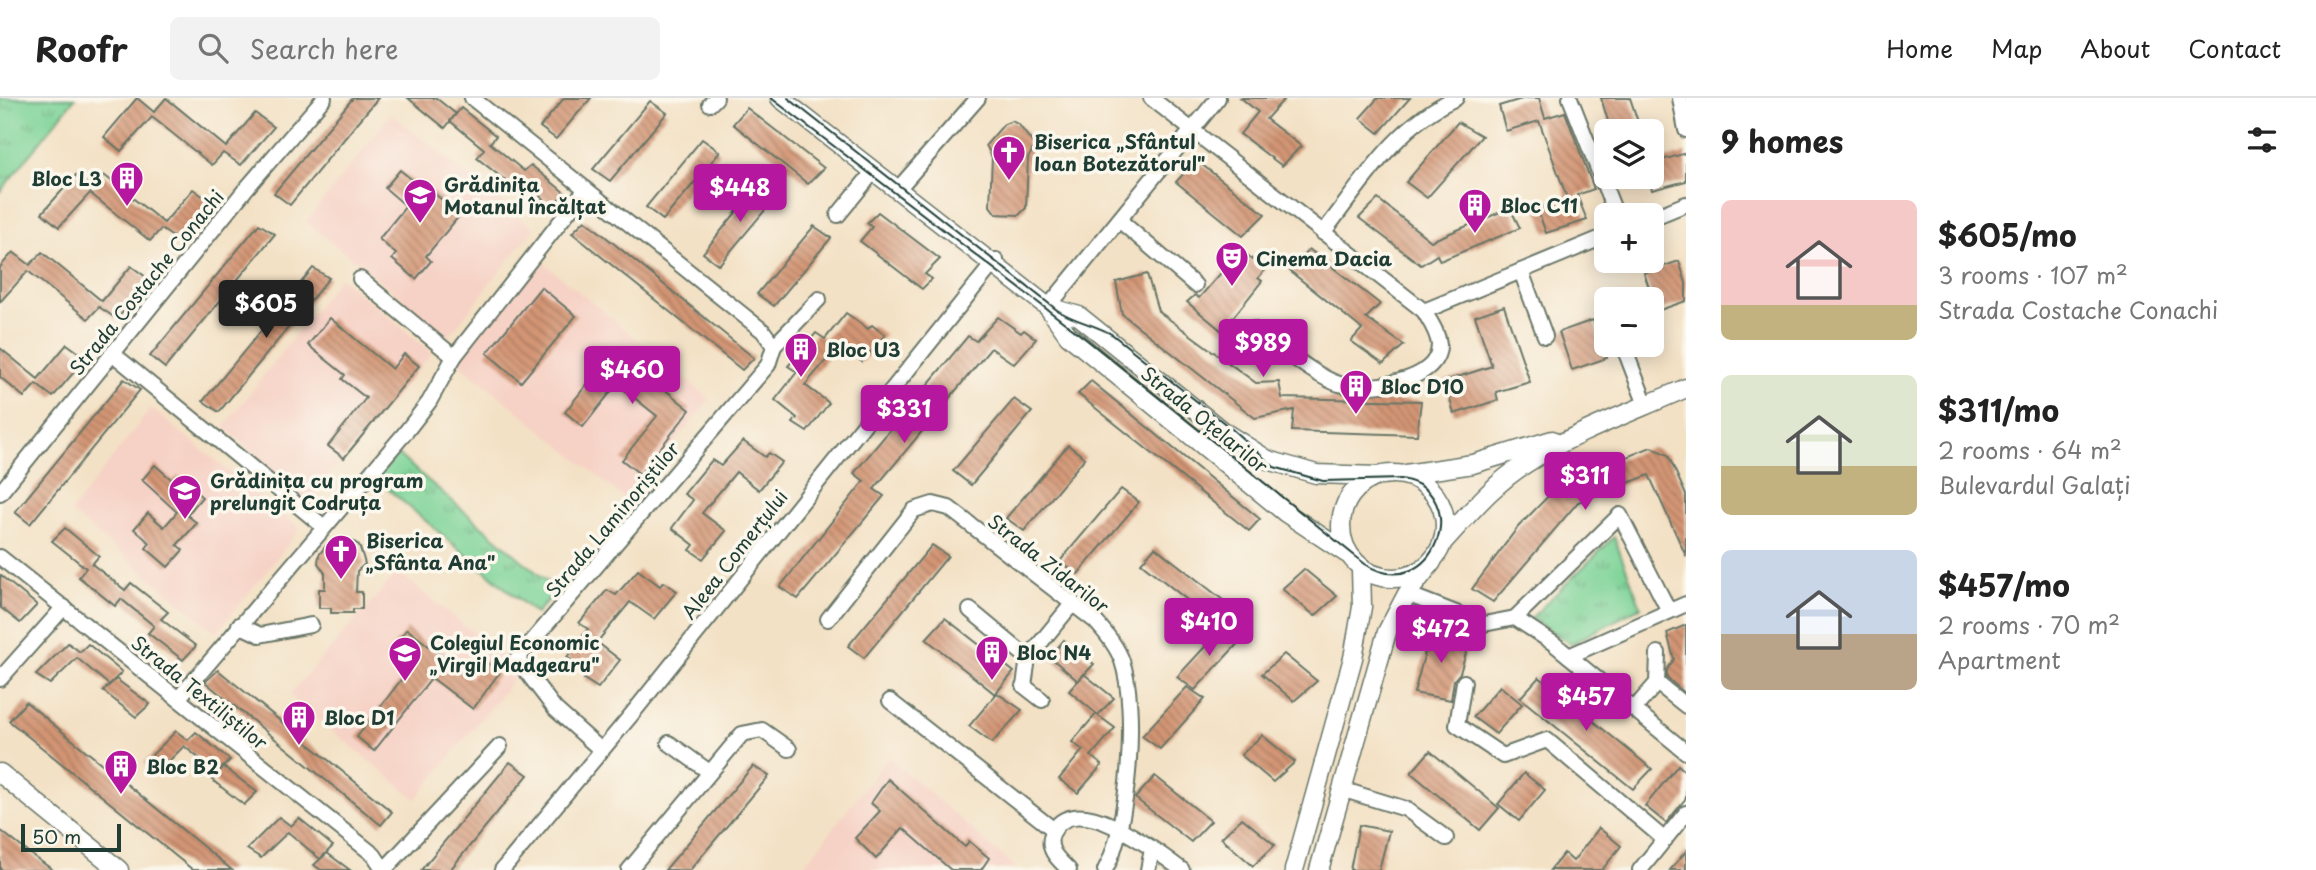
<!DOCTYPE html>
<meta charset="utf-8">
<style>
:root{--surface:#fff;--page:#f2f2f2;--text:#222;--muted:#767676;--line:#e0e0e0;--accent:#b5179e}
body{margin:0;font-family:"Playpen Sans",sans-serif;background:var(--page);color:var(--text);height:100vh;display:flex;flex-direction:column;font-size:26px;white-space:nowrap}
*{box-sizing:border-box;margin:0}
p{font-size:23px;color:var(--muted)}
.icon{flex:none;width:38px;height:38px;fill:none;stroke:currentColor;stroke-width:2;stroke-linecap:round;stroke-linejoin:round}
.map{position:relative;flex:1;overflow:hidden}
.details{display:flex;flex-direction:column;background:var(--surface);width:630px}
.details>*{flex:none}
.buttons{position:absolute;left:1594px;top:21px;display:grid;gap:14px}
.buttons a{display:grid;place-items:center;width:70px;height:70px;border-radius:10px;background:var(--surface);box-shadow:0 4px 18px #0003;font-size:35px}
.scale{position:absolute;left:21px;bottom:18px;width:100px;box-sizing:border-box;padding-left:7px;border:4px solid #1f3d34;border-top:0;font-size:19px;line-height:24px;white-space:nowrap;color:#1f3d34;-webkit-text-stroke:5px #fbf7ec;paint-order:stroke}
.price{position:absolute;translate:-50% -60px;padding:0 16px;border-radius:7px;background:var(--accent);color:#fff;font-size:23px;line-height:46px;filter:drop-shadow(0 2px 4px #0008)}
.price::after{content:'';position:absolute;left:50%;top:42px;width:21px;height:16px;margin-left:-10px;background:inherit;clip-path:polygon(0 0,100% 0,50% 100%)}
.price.on{background:#222;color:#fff}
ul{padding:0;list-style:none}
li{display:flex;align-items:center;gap:21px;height:175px;padding:0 35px}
li span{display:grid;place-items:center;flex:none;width:196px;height:140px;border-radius:10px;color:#555}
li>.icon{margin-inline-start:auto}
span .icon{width:84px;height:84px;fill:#fffc;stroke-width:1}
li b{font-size:30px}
h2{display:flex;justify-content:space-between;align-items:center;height:84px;padding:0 35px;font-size:30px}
header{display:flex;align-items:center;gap:42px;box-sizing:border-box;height:98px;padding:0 35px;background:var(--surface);border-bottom:2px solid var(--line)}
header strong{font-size:33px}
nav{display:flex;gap:38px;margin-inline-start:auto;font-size:24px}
.search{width:490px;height:63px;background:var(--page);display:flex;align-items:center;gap:18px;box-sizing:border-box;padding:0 24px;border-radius:10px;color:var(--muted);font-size:26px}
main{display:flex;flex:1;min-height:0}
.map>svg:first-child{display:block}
</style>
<header>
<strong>Roofr</strong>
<div class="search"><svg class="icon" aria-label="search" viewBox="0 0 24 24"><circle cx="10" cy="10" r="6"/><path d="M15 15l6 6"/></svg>Search here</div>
<nav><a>Home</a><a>Map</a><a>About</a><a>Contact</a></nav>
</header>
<main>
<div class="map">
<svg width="1686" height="772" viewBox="0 0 1686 772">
<defs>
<pattern id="park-tufts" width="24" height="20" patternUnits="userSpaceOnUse" patternTransform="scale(1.75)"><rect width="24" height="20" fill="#7dd397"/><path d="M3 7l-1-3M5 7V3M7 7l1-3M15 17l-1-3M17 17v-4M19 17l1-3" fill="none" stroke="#66ac7c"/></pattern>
<pattern id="building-back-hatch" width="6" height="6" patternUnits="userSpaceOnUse" patternTransform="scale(1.75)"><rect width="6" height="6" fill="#d39574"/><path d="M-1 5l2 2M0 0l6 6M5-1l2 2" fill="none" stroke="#ab7b60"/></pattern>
</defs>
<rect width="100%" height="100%" fill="#fbf7ec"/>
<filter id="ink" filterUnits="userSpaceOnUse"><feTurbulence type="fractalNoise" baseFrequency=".0143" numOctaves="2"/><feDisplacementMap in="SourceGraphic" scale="14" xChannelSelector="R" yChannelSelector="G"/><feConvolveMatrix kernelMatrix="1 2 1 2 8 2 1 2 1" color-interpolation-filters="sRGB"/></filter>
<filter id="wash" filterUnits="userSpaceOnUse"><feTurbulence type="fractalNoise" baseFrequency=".00686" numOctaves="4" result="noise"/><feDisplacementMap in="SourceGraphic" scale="28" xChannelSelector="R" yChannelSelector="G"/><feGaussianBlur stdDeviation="1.57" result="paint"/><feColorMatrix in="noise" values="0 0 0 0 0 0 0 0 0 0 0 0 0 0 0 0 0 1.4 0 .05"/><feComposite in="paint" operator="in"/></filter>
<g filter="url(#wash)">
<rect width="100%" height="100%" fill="#f3e1c5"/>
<g fill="#f6d1c5">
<polygon points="391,16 534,130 449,238 306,124"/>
<polygon points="540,162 710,301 627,402 458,264"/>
<polygon points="340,179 432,255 307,403 224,329"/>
<polygon points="151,310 300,431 217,535 71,414"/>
<polygon points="398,474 520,573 416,701 289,597"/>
<polygon points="888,659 1015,769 1012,772 801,772"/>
</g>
<g fill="url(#park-tufts)" stroke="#4e8866" stroke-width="2">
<polygon points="0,0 75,0 0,94"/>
<polygon points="397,356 557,492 536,516 376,381"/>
<polygon points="1614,439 1641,509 1571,546 1531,520"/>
</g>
<g id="blocks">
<g fill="url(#building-back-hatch)">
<polygon points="137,0 154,14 166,0 226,49 255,15 274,29 241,67 223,55 212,67 152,19 121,53 104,39"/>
<polygon points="353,0 378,0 290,107 274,95"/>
<polygon points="408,0 436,0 456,16 445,30"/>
<polygon points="564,0 591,0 556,41 540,29"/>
<polygon points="1241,0 1285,0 1266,21 1301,48 1282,68 1240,36 1258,14"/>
<polygon points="1378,0 1410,0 1379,35 1360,20"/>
<polygon points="1525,0 1539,0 1545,20 1565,14 1594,91 1577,97 1587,122 1546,135 1537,110 1567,100 1539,23 1506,33 1499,8"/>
<polygon points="1601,0 1630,0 1641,33 1611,33"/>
<polygon points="650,3 667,15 610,83 593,71"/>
<polygon points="461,10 496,38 490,45 524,73 531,67 565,95 552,108 518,80 511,87 477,60 484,51 450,23"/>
<polygon points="747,10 824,70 808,86 733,26"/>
<polygon points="1012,23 1019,27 1035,48 1028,60 1026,110 1019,117 996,116 990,108 992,59 986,47 1004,26"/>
<polygon points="1458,24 1482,38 1427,100 1406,84"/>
<polygon points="702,41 720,54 663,122 646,109"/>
<polygon points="1686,55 1686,83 1652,92 1649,79 1652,79 1652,65"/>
<polygon points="1196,62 1265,116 1243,138 1176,84"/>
<polygon points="400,72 421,89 423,86 460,117 426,158 431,163 416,181 392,161 396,156 379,141 406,108 385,90"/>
<polygon points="76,77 92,90 104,77 164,125 193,91 212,105 179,143 161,131 150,143 90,95 59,129 42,115"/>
<polygon points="759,86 776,99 719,167 703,155"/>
<polygon points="1378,101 1431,143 1510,110 1520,130 1440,163 1437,157 1421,167 1359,120"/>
<polygon points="878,114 940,161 925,176 932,181 922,191 860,143 872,129 867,125"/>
<polygon points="585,122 754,260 742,272 572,135"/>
<polygon points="259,126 275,136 165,270 150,258"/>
<polygon points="814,128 831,140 774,208 757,196"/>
<polygon points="1309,151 1380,206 1366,220 1404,247 1383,266 1351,243 1362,231 1290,173"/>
<polygon points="13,154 30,167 42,154 102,203 131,168 150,182 117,221 99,209 88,221 28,173 0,204 0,169"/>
<polygon points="1247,157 1265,172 1258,180 1262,183 1222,233 1187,204 1195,197 1199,200 1235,159 1241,164"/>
<polygon points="1679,163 1686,185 1686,203 1657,213 1644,175"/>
<polygon points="313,170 329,180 219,314 203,303"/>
<polygon points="1147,176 1158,213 1256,285 1279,284 1282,300 1421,303 1417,337 1292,333 1294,312 1255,320 1122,216 1116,184"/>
<polygon points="541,189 576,218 521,284 487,255"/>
<polygon points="1504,208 1530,284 1496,294 1498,302 1454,316 1445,283 1492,268 1475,218"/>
<polygon points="846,215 868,231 872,227 885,237 862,264 839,247 805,287 829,305 807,334 793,325 797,320 775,302 797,274 788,268 816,235 825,241"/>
<polygon points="998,219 1021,235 1024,232 1036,241 1014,266 991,250 874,391 884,398 798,501 780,489 864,383 854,375 968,238 976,243"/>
<polygon points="330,220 392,271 404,256 419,268 344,360 328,348 366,300 342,281 345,277 308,247"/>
<polygon points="1593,222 1607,260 1572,272 1559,234"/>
<polygon points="67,246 86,260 53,299 36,286 24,299 0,279 0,250 38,281"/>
<polygon points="615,251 690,312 640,376 622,362 657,318 617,286 583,329 565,314"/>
<polygon points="124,281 140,292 30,426 15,414"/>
<polygon points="1091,283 1260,421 1249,433 1078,296"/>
<polygon points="1014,301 1032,314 971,387 953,373"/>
<polygon points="743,343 765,359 769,355 782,364 759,392 736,374 702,415 726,433 703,461 690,452 694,447 672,430 693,402 684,396 712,362 721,368"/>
<polygon points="1068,347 1085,360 1024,433 1006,420"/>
<polygon points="1651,349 1668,357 1686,397 1686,458 1649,377 1578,404 1493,504 1472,491 1518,429 1560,386"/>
<polygon points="155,367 173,383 178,378 202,399 187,417 197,425 177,447 183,452 168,469 146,450 150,445 134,431 148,415 164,429 177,414 142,382"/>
<polygon points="1121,391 1139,404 1078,476 1060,463"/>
<polygon points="65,430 99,458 92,466 125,492 131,485 168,514 161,521 196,548 183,562 148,535 154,528 121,501 115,508 79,479 86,470 52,443"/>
<polygon points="345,439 359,447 363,459 365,466 357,473 356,494 362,494 362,511 353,511 353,515 331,515 331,510 319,510 319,491 325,491 325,475 318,465 319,457 328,445"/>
<polygon points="932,447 948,458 864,560 848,548"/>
<polygon points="1155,449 1232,509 1216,525 1141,465"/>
<polygon points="1304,471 1337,498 1315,518 1282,491"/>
<polygon points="638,472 660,488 664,484 677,493 654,521 630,504 597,544 620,562 598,590 584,581 589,576 567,559 588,531 579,525 607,492 616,497"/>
<polygon points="0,477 37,507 20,525 0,509"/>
<polygon points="945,520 1014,574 995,596 926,541"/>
<polygon points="1686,527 1686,596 1667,580 1667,572 1674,561 1667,535"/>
<polygon points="1223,529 1242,541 1195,592 1177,579"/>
<polygon points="407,531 470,580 483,561 499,575 473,611 432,580 374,653 357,639 414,565 392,549"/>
<polygon points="1431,532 1470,542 1460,575 1454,582 1451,602 1414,595"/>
<polygon points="1064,542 1094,566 1078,583 1050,559"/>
<polygon points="68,545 80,554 88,546 122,574 109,587 77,560 50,586 36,577"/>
<polygon points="1284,556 1317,583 1294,603 1262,576"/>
<polygon points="218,572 392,714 381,727 205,584"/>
<polygon points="1084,576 1114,600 1098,617 1069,593"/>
<polygon points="1539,579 1652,671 1633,691 1520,600"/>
<polygon points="116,581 150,606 136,619 103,593"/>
<polygon points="1500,588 1522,606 1496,636 1473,619"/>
<polygon points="1187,589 1205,601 1160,651 1142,638"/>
<polygon points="997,595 1022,612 992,645 969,628"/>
<polygon points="26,604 232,772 193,772 9,623"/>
<polygon points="1096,616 1115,630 1091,658 1102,667 1078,695 1059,681 1083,652 1072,644"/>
<polygon points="176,633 188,642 196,634 230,662 217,675 184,648 158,674 144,665"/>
<polygon points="1262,637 1295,664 1273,684 1241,657"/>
<polygon points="1430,653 1499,710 1480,732 1411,675"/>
<polygon points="510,664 528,677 450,772 421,772"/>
<polygon points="1678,667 1686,674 1686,700 1666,725 1645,708"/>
<polygon points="753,668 769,678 690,772 665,772"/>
<polygon points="224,669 257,694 244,707 211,681"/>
<polygon points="1524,675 1545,692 1519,723 1498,706"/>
<polygon points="1155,678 1211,723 1191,744 1135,700"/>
<polygon points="888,681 965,749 969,743 989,760 981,772 951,772 903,730 876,761 855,740 880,713 871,705"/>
<polygon points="279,719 291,728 299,720 333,748 320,761 288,734 261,760 247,751"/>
<polygon points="1242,720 1275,747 1253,768 1221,740"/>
<polygon points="1359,727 1389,733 1379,772 1350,772"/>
<polygon points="1599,730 1621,748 1602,772 1550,772 1564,755 1573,763"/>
<polygon points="0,732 29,755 53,772 0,772"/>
<polygon points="1686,753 1686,772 1670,772"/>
<polygon points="327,755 350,772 321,772 314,767"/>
</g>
</g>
</g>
<g filter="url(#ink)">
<use href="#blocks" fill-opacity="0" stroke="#697667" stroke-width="2"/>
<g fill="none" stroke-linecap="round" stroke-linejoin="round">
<defs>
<g id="minor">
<polyline points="472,0 763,233 774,248 768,267 517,561 555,611 601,652"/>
<polyline points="1151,0 1424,213 1606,138"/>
<polyline points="1570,0 1616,117"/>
<polyline points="1680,0 1686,32"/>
<polyline points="710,6 716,0"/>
<polyline points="898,91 978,0"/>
<polyline points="838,117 874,73"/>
<polyline points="1652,120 1686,106"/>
<polyline points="1119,122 1195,187"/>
<path d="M1323 135C1361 86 1397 26 1456 0"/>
<polyline points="1521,173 1545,238"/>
<polyline points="360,181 454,259"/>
<polyline points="1048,209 1218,0"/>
<path d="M1253 231C1275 245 1316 279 1339 286 1366 293 1439 285 1439 247 1438 234 1430 224 1424 213"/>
<polyline points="1623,247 1646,307"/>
<polyline points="774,248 819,201"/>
<polyline points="112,255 324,429"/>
<polyline points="0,395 245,92 324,0"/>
<polyline points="0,459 374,757 384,772"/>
<polyline points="1407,496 1484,526 1515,520"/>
<polyline points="970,512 1028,560 1073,505"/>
<polyline points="1669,513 1620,417 1515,520 1553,545 1686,654"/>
<path d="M828 521 914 412 933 406 949 410 1095 523C1106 535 1117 548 1122 563 1138 609 1129 730 1105 772"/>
<polyline points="239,527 260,537 311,527"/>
<polyline points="1569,558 1686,506"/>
<polyline points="1028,560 1024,588 1042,602"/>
<polyline points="0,581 64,509"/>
<polyline points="1464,584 1457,627 1503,658 1547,642 1665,742"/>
<polyline points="1657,585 1686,608"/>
<polyline points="178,601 405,335 429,304 454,259 586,91"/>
<polyline points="890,603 1054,732"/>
<polyline points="1634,611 1657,585 1658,555"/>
<polyline points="669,645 708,673"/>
<polyline points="1341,691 1406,711 1446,740"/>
<polyline points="384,772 500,648"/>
<polyline points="502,772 632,616 996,162"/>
<polyline points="629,772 742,636 762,632 789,651"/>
<path d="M1069 772C1059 762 1046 752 1052 736 1073 687 1159 755 1182 772"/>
<polyline points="1148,772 1152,751"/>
<polyline points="1640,772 1686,715"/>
</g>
<g id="major">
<polyline points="780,0 1048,209 1068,237 1286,415 1346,455"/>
<polyline points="1048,209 1079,218 1221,332 1268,362 1316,376 1378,378"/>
<circle cx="1393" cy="428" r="52"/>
<polyline points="1406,376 1473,366 1552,342"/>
<path d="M1443 444C1468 417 1493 386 1525 366 1575 334 1632 314 1686 290"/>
<polyline points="0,675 119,772"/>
<polyline points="1294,772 1353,560 1362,509 1361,470"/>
<polyline points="1319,772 1387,534 1407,496 1432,464"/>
</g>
</defs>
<use href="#minor" stroke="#697667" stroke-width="18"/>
<use href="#major" stroke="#697667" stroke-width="21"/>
<use href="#minor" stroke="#fff" stroke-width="14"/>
<use href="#major" stroke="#fff" stroke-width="18"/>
<path stroke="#1f3d34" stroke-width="2" d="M771 0 1087 242 1365 466C1433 509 1475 393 1401 381L1323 383 1274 369 1233 332 1113 237C1095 226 1075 224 1057 212L788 0"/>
</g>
</g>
<defs>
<symbol id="church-pin" viewBox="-11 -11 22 30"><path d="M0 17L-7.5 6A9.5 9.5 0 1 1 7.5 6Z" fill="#b5179e" stroke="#fbf7ec"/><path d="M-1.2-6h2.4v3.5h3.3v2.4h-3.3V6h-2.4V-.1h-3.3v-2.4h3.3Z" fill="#fff"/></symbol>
<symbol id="building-pin" viewBox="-11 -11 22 30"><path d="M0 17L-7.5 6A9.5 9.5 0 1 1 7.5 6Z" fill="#b5179e" stroke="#fbf7ec"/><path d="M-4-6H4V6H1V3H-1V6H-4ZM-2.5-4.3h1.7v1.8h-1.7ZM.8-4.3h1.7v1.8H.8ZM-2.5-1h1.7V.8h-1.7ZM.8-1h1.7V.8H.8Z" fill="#fff"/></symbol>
<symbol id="school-pin" viewBox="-11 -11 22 30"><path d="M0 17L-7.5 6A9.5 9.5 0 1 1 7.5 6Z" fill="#b5179e" stroke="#fbf7ec"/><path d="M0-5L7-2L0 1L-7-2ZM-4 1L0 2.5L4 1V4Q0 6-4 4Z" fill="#fff"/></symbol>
<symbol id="theatre-pin" viewBox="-11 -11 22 30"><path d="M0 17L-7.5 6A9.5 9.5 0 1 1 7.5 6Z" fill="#b5179e" stroke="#fbf7ec"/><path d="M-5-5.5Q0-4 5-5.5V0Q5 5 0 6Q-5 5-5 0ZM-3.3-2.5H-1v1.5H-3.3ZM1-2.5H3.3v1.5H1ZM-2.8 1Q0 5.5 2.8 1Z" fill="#fff"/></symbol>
<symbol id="university-pin" viewBox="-11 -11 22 30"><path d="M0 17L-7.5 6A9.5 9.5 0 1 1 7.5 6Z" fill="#b5179e" stroke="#fbf7ec"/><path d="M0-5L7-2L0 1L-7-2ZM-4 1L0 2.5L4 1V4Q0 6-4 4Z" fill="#fff"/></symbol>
</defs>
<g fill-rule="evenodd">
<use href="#church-pin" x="990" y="35" width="38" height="52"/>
<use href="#building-pin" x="108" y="61" width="38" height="52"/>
<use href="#school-pin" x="401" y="78" width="38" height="52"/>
<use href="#building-pin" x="1456" y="88" width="38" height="52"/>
<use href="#theatre-pin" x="1213" y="141" width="38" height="52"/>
<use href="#building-pin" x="782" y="232" width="38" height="52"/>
<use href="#building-pin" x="1337" y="269" width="38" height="52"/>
<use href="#school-pin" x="166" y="374" width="38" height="52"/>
<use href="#church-pin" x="322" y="434" width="38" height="52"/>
<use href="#building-pin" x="973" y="535" width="38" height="52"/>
<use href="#university-pin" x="386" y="536" width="38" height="52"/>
<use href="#building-pin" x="280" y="600" width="38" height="52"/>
<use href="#building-pin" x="102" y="649" width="38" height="52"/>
</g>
<g text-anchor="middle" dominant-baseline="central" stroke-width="7" stroke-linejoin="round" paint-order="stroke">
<g font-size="19" font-weight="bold" fill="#1f3d34" stroke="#fbf7ec" text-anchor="start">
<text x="1034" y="43">Biserica „Sfântul<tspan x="1034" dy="22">Ioan Botezătorul"</tspan></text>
<text x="102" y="80" text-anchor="end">Bloc L3</text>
<text x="444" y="86">Grădinița<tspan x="444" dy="22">Motanul încălțat</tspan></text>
<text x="1500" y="107">Bloc C11</text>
<text x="1256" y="160">Cinema Dacia</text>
<text x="826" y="251">Bloc U3</text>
<text x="1380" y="288">Bloc D10</text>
<text x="210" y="382">Grădinița cu program<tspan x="210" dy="22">prelungit Codruța</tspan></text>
<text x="366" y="442">Biserica<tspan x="366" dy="22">„Sfânta Ana"</tspan></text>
<text x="430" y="544">Colegiul Economic<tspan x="430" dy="22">„Virgil Madgearu"</tspan></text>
<text x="1016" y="554">Bloc N4</text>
<text x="324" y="619">Bloc D1</text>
<text x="146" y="668">Bloc B2</text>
</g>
<g font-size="19" fill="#1f3d34" stroke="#fbf7ec">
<text transform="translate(146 184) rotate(-51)">Strada Costache Conachi</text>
<text transform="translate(1205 321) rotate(39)">Strada Oțelarilor</text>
<text transform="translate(612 421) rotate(-50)">Strada Laminoriștilor</text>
<text transform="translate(734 456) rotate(-52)">Aleea Comerțului</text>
<text transform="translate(1049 465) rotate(38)">Strada Zidarilor</text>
<text transform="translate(200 594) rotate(39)">Strada Textiliștilor</text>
</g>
</g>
</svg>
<div class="buttons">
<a><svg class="icon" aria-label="layers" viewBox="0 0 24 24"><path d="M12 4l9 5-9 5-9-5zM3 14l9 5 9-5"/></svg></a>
<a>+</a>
<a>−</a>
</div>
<div class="scale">50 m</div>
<b class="price" style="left:740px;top:126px">$448</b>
<b class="price on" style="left:266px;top:242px">$605</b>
<b class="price" style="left:1263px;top:281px">$989</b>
<b class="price" style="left:632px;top:308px">$460</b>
<b class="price" style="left:904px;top:347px">$331</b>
<b class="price" style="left:1585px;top:414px">$311</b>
<b class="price" style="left:1209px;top:560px">$410</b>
<b class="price" style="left:1441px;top:567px">$472</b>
<b class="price" style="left:1586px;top:635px">$457</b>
</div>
<section class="details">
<h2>9 homes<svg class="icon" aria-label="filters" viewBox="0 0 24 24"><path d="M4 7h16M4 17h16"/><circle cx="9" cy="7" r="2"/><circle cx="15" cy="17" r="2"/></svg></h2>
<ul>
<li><span style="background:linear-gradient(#f6c9c9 75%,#c2b280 0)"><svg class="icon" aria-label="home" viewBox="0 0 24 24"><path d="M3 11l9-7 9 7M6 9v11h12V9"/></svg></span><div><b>$605/mo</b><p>3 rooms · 107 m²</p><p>Strada Costache Conachi</p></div></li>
<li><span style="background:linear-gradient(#dfe7d0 65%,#c2b280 0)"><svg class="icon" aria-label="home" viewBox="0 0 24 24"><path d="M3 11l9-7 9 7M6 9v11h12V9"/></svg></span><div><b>$311/mo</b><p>2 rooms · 64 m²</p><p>Bulevardul Galați</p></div></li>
<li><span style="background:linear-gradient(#c9d6e8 60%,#b9a48a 0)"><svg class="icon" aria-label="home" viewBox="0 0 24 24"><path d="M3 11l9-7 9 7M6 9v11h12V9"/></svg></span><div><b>$457/mo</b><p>2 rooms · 70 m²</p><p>Apartment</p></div></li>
</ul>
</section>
</main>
